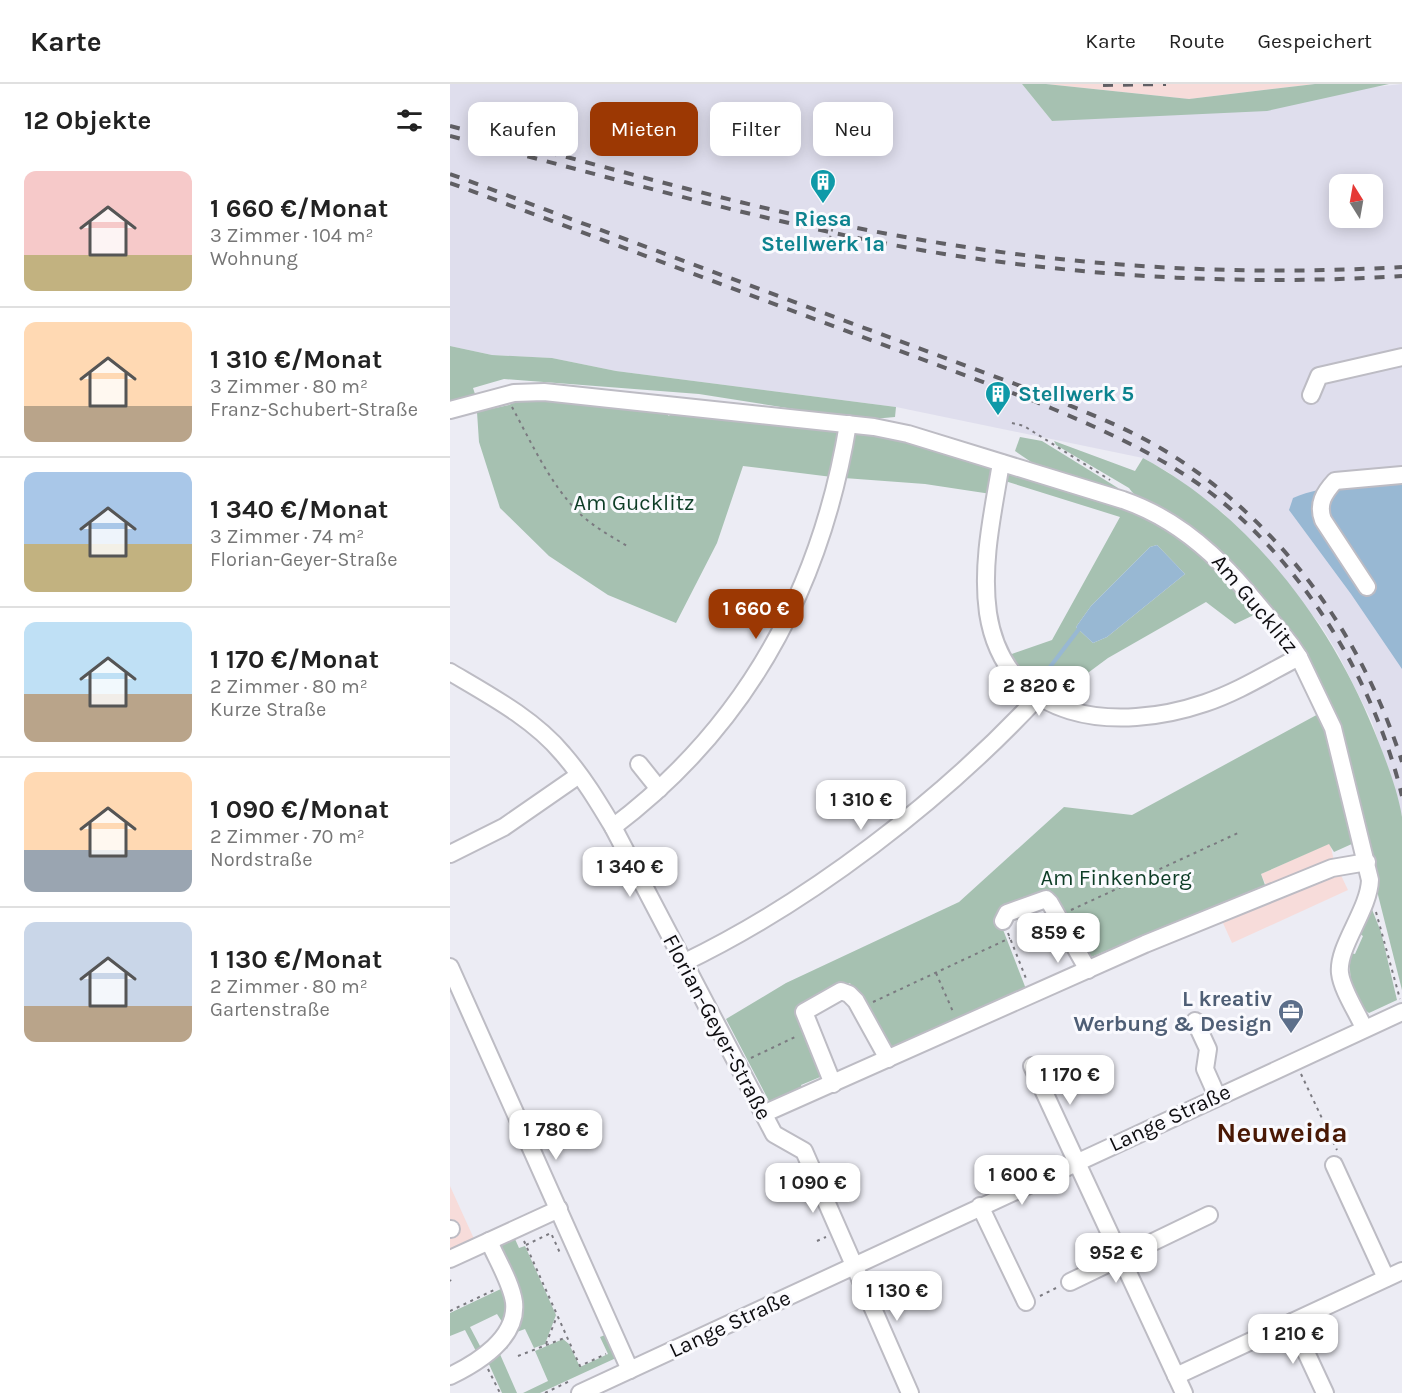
<!DOCTYPE html>
<html lang="de">
<meta charset="utf-8">
<style>
:root{--surface:#fff;--page:#f2f2f2;--text:#222;--muted:#767676;--line:#e0e0e0;--accent:#9c3803}
body{margin:0;font-family:Karla,sans-serif;background:var(--page);color:var(--text);height:100vh;display:flex;flex-direction:column;font-size:22px;white-space:nowrap}
*{box-sizing:border-box;margin:0}
p{font-size:20px;color:var(--muted)}
.icon{flex:none;width:33px;height:33px;fill:none;stroke:currentColor;stroke-width:2;stroke-linecap:round;stroke-linejoin:round}
.map{position:relative;flex:1;overflow:hidden}
.sheet{display:flex;flex-direction:column;background:var(--surface);width:450px}
.sheet>*{flex:none}
.banner{position:absolute;left:18px;top:18px;width:570px;height:54px;display:flex;gap:12px}
.needle{width:39px;rotate:349deg}
.tools{position:absolute;left:879px;top:90px;display:grid;gap:12px}
.tools a{display:grid;place-items:center;width:54px;height:54px;border-radius:12px;background:var(--surface);box-shadow:0 3px 15px #0003;font-size:30px}
.price{position:absolute;translate:-50% -51px;padding:0 14px;border-radius:12px;background:#fff;color:#222;font-size:20px;line-height:39px;filter:drop-shadow(0 2px 3px #0008)}
.price::after{content:'';position:absolute;left:50%;top:36px;width:18px;height:14px;margin-left:-9px;background:inherit;clip-path:polygon(0 0,100% 0,50% 100%)}
.price.on{background:var(--accent);color:#fff}
ul{padding:0;list-style:none}
li{display:flex;align-items:center;gap:18px;height:150px;padding:0 24px}
li+li{border-top:2px solid var(--line)}
li span{display:grid;place-items:center;flex:none;width:168px;height:120px;border-radius:12px;color:#555}
li>.icon{margin-inline-start:auto}
span .icon{width:72px;height:72px;fill:#fffc;stroke-width:1}
li b{font-size:26px}
h2{display:flex;justify-content:space-between;align-items:center;height:72px;padding:0 24px;font-size:26px}
.pill{padding:0 21px;border-radius:12px;background:var(--surface);box-shadow:0 3px 15px #0003;font-size:21px;line-height:54px}
.pill.on{background:var(--accent);color:#fff}
header{display:flex;align-items:center;gap:36px;box-sizing:border-box;height:84px;padding:0 30px;background:var(--surface);border-bottom:2px solid var(--line)}
header strong{font-size:28px}
nav{display:flex;gap:33px;margin-inline-start:auto;font-size:21px}
main{display:flex;flex:1;min-height:0}
.map>svg:first-child{display:block}
</style>
<header>
<strong>Karte</strong>
<nav><a>Karte</a><a>Route</a><a>Gespeichert</a></nav>
</header>
<main>
<section class="sheet">
<h2>12 Objekte<svg class="icon" aria-label="filters" viewBox="0 0 24 24"><path d="M4 7h16M4 17h16"/><circle cx="9" cy="7" r="2"/><circle cx="15" cy="17" r="2"/></svg></h2>
<ul>
<li><span style="background:linear-gradient(#f6c9c9 70%,#c2b280 0)"><svg class="icon" aria-label="home" viewBox="0 0 24 24"><path d="M3 11l9-7 9 7M6 9v11h12V9"/></svg></span><div><b>1 660 €/Monat</b><p>3 Zimmer · 104 m²</p><p>Wohnung</p></div></li>
<li><span style="background:linear-gradient(#ffd9b3 70%,#b9a48a 0)"><svg class="icon" aria-label="home" viewBox="0 0 24 24"><path d="M3 11l9-7 9 7M6 9v11h12V9"/></svg></span><div><b>1 310 €/Monat</b><p>3 Zimmer · 80 m²</p><p>Franz-Schubert-Straße</p></div></li>
<li><span style="background:linear-gradient(#a9c7e8 60%,#c2b280 0)"><svg class="icon" aria-label="home" viewBox="0 0 24 24"><path d="M3 11l9-7 9 7M6 9v11h12V9"/></svg></span><div><b>1 340 €/Monat</b><p>3 Zimmer · 74 m²</p><p>Florian-Geyer-Straße</p></div></li>
<li><span style="background:linear-gradient(#bfe0f5 60%,#b9a48a 0)"><svg class="icon" aria-label="home" viewBox="0 0 24 24"><path d="M3 11l9-7 9 7M6 9v11h12V9"/></svg></span><div><b>1 170 €/Monat</b><p>2 Zimmer · 80 m²</p><p>Kurze Straße</p></div></li>
<li><span style="background:linear-gradient(#ffd9b3 65%,#9aa5b1 0)"><svg class="icon" aria-label="home" viewBox="0 0 24 24"><path d="M3 11l9-7 9 7M6 9v11h12V9"/></svg></span><div><b>1 090 €/Monat</b><p>2 Zimmer · 70 m²</p><p>Nordstraße</p></div></li>
<li><span style="background:linear-gradient(#c9d6e8 70%,#b9a48a 0)"><svg class="icon" aria-label="home" viewBox="0 0 24 24"><path d="M3 11l9-7 9 7M6 9v11h12V9"/></svg></span><div><b>1 130 €/Monat</b><p>2 Zimmer · 80 m²</p><p>Gartenstraße</p></div></li>
</ul>
</section>
<div class="map">
<svg width="952" height="1309" viewBox="0 0 952 1309">
<rect width="100%" height="100%" fill="#ececf4"/>
<path fill="#dfdeed" fill-rule="evenodd" d="M0 0H572L602 37 952 0V733L922 638 888 570 871 542 826 485 773 429 718 388 693 374 446 323 166 287 102 274 42 271 0 262ZM890 100H922V134H890Z"/>
<g fill="#f7dcda">
<polygon points="596,0 865,0 739,15"/>
<polygon points="880,759 884,777 818,806 811,790"/>
<polygon points="889,787 898,806 782,859 773,839"/>
<polygon points="0,1102 25,1157 0,1168"/>
</g>
<g fill="#a6c1b1" fill-rule="evenodd">
<polygon points="572,0 596,0 739,15 865,0 939,0 817,27 602,37"/>
<polygon points="0,262 42,271 102,274 166,287 446,323 445,333 412,336 249,310 54,295 23,304 25,310 0,317"/>
<polygon points="74,313 211,325 219,332 223,326 385,345 388,350 382,393 293,382 267,459 226,539 158,511 99,472 50,424 29,358 27,328 59,321"/>
<polygon points="404,349 429,350 543,383 541,410 475,400 394,394"/>
<polygon points="570,353 592,357 668,404 662,407 590,384 565,367"/>
<path d="M604 357 685 387 693 374C803 433 885 543 929 659 938 682 948 708 952 733 952 750 952 770 952 787 952 827 952 866 952 906L927 807 912 727 878 618 731 437C715 423 690 421 679 404L606 361Z"/>
<path d="M559 387 650 415 725 447 810 528 785 540 756 518 658 574 604 614 597 608 601 600 596 597 589 603 582 600 559 571 602 556 670 433 555 397ZM707 461 735 490 657 553 643 559 626 543 641 522 700 463Z"/>
<polygon points="872,628 904,759 884,768 879,760 811,790 815,801 639,874 632,868 599,807 547,830 576,905 443,968 432,961 400,899 348,922 348,926 375,991 351,1001 353,1006 320,1019 276,935 336,899 509,818 614,723 682,731"/>
<path d="M921 823 931 848 947 916 919 929C901 916 898 890 901 869L905 870 913 852 910 850Z"/>
<polygon points="65,1155 69,1164 75,1162 106,1231 95,1260 84,1264 75,1245 64,1249 49,1166 52,1159"/>
<polygon points="55,1203 61,1213 54,1241 47,1230 20,1243 30,1262 38,1257 41,1260 28,1271 15,1246 0,1252 0,1229"/>
<polygon points="155,1251 166,1274 90,1309 73,1309 98,1297 85,1267 113,1255 119,1260 130,1283 158,1270 150,1253"/>
<polygon points="55,1259 58,1264 49,1268 67,1309 52,1309 38,1278"/>
</g>
<g fill="#98b8d3">
<path d="M952 397V585L901 510 839 426 843 414C876 400 917 400 952 397Z"/>
<polygon points="707,461 735,490 657,553 643,559 626,543 641,522 700,463"/>
</g>
<g fill="none" stroke-linecap="round" stroke-linejoin="round">
<polyline stroke="#98b8d3" stroke-width="4" points="600,583 629,545"/>
<defs>
<g id="minor">
<polyline points="861,311 869,292 952,273"/>
<path d="M0 326 64 309 94 308 424 343 458 350 673 416C749 442 792 501 841 561L849 573 883 644 920 796C919 826 887 863 890 889 892 906 907 928 914 944"/>
<path d="M551 379C543 428 531 479 538 529 555 639 667 649 755 619 788 608 818 589 849 573"/>
<path d="M917 503 873 436C867 420 874 409 885 397L952 391"/>
<path d="M0 588C39 611 84 635 113 670 133 693 148 718 163 743L324 1050 354 1067 460 1309"/>
<polyline points="189,680 209,705"/>
<path d="M163 743C297 642 371 504 398 340"/>
<polyline points="0,770 54,743 129,691"/>
<polyline points="553,837 557,829 596,815 600,819 638,886"/>
<path d="M233 879C360 818 492 716 588 613"/>
<polyline points="0,883 180,1286"/>
<polyline points="745,937 758,965 755,985 767,1012"/>
<polyline points="582,982 734,1309"/>
<polyline points="383,1000 354,928 391,907 399,910 406,917 438,975"/>
<polyline points="313,1030 695,860 882,784 917,778"/>
<polyline points="884,1081 936,1194"/>
<polyline points="530,1122 576,1218"/>
<polyline points="0,1145 1,1145"/>
<polyline points="0,1175 109,1125"/>
<polyline points="620,1198 759,1131"/>
<polyline points="842,1238 875,1309"/>
<path d="M0 1292C27 1279 68 1254 64 1218 61 1198 47 1176 39 1157"/>
<polyline points="726,1292 952,1187"/>
<polyline points="130,1309 952,928"/>
</g>
</defs>
<use href="#minor" stroke="#bdbcc4" stroke-width="20"/>
<g stroke="#7b7a80" stroke-width="2" stroke-dasharray="3 4.5" stroke-linecap="butt">
<polyline points="378,162 387,126"/>
<path d="M62 323C81 358 100 400 129 429 144 443 162 453 179 463"/>
<polyline points="562,339 574,342 660,396"/>
<polyline points="621,826 788,749"/>
<polyline points="926,828 950,915"/>
<polyline points="558,849 577,897"/>
<polyline points="486,889 504,930"/>
<polyline points="423,918 560,854"/>
<polyline points="301,974 347,952"/>
<polyline points="851,990 887,1066"/>
<polyline points="74,1157 130,1282 156,1270"/>
<polyline points="367,1157 376,1153"/>
<polyline points="76,1161 101,1149 110,1169"/>
<polyline points="0,1196 1,1197"/>
<polyline points="590,1212 606,1204"/>
<polyline points="0,1227 46,1205"/>
<polyline points="96,1260 107,1232"/>
<polyline points="68,1272 117,1253"/>
<polyline points="38,1285 50,1309"/>
<polyline points="95,1309 122,1296"/>
</g>
<use href="#minor" stroke="#fff" stroke-width="16"/>
<g stroke="#605f64" stroke-width="4" stroke-dasharray="10 10" stroke-linecap="butt">
<polyline points="653,1 716,0"/>
<path d="M0 42C147 80 294 124 444 151 611 182 782 193 952 183"/>
<path d="M0 52C160 93 319 140 482 168 637 193 795 202 952 192"/>
<path d="M0 90 584 307C627 325 672 341 712 365 829 435 912 550 952 678"/>
<path d="M0 99 584 317C642 341 700 366 750 401 850 472 924 595 952 712"/>
</g>
</g>
<defs>
<symbol id="building-pin" viewBox="-11 -11 22 30"><path d="M0 17L-7.5 6A9.5 9.5 0 1 1 7.5 6Z" fill="#0f9aa8" stroke="#fafafe"/><path d="M-4-6H4V6H1V3H-1V6H-4ZM-2.5-4.3h1.7v1.8h-1.7ZM.8-4.3h1.7v1.8H.8ZM-2.5-1h1.7V.8h-1.7ZM.8-1h1.7V.8H.8Z" fill="#fff"/></symbol>
<symbol id="office-pin" viewBox="-11 -11 22 30"><path d="M0 17L-7.5 6A9.5 9.5 0 1 1 7.5 6Z" fill="#5c6f8a" stroke="#fafafe"/><path d="M-6-3h4V-5.5h4V-3h4V5H-6ZM-1-4.5V-3h2v-1.5ZM-6 0V1H6V0Z" fill="#fff"/></symbol>
</defs>
<g fill-rule="evenodd">
<use href="#building-pin" x="358" y="83" width="30" height="40"/>
<use href="#building-pin" x="533" y="295" width="30" height="40"/>
<use href="#office-pin" x="826" y="913" width="30" height="40"/>
</g>
<g text-anchor="middle" dominant-baseline="central" stroke-width="6" stroke-linejoin="round" paint-order="stroke">
<g font-size="22" font-weight="bold" fill="#0d838f" stroke="#fafafe">
<text x="373" y="135">Riesa<tspan x="373" dy="25">Stellwerk 1a</tspan></text>
<text x="568" y="310" text-anchor="start">Stellwerk 5</text>
</g>
<g font-size="22" fill="#0d3d26" stroke="#fafafe">
<text x="184" y="419">Am Gucklitz</text>
<text x="666" y="794">Am Finkenberg</text>
</g>
<g font-size="22" fill="#0e0d10" stroke="#fafafe">
<text transform="translate(805 520) rotate(50)">Am Gucklitz</text>
<text transform="translate(267 943) rotate(62)">Florian-Geyer-Straße</text>
<text transform="translate(720 1034) rotate(-25)">Lange Straße</text>
<text transform="translate(280 1240) rotate(-25)">Lange Straße</text>
</g>
<g font-size="22" font-weight="bold" fill="#4e5e75" stroke="#fafafe" text-anchor="end">
<text x="822" y="915">L kreativ<tspan x="822" dy="25">Werbung &amp; Design</tspan></text>
</g>
<g font-size="28" font-weight="bold" fill="#4a1905" stroke="#fafafe">
<text x="832" y="1048">Neuweida</text>
</g>
</g>
</svg>
<div class="tools">
<a><svg class="needle" viewBox="-14 -14 28 28"><path d="M0-13l5 13h-10z" fill="#e53935"/><path d="M0 13l5-13h-10z" fill="#767676"/></svg></a>
</div>
<b class="price on" style="left:306px;top:556px">1 660 €</b>
<b class="price" style="left:589px;top:633px">2 820 €</b>
<b class="price" style="left:411px;top:747px">1 310 €</b>
<b class="price" style="left:180px;top:814px">1 340 €</b>
<b class="price" style="left:608px;top:880px">859 €</b>
<b class="price" style="left:620px;top:1022px">1 170 €</b>
<b class="price" style="left:106px;top:1077px">1 780 €</b>
<b class="price" style="left:572px;top:1122px">1 600 €</b>
<b class="price" style="left:363px;top:1130px">1 090 €</b>
<b class="price" style="left:666px;top:1200px">952 €</b>
<b class="price" style="left:447px;top:1238px">1 130 €</b>
<b class="price" style="left:843px;top:1281px">1 210 €</b>
<div class="banner">
<a class="pill">Kaufen</a>
<a class="pill on">Mieten</a>
<a class="pill">Filter</a>
<a class="pill">Neu</a>
</div>
</div>
</main>
